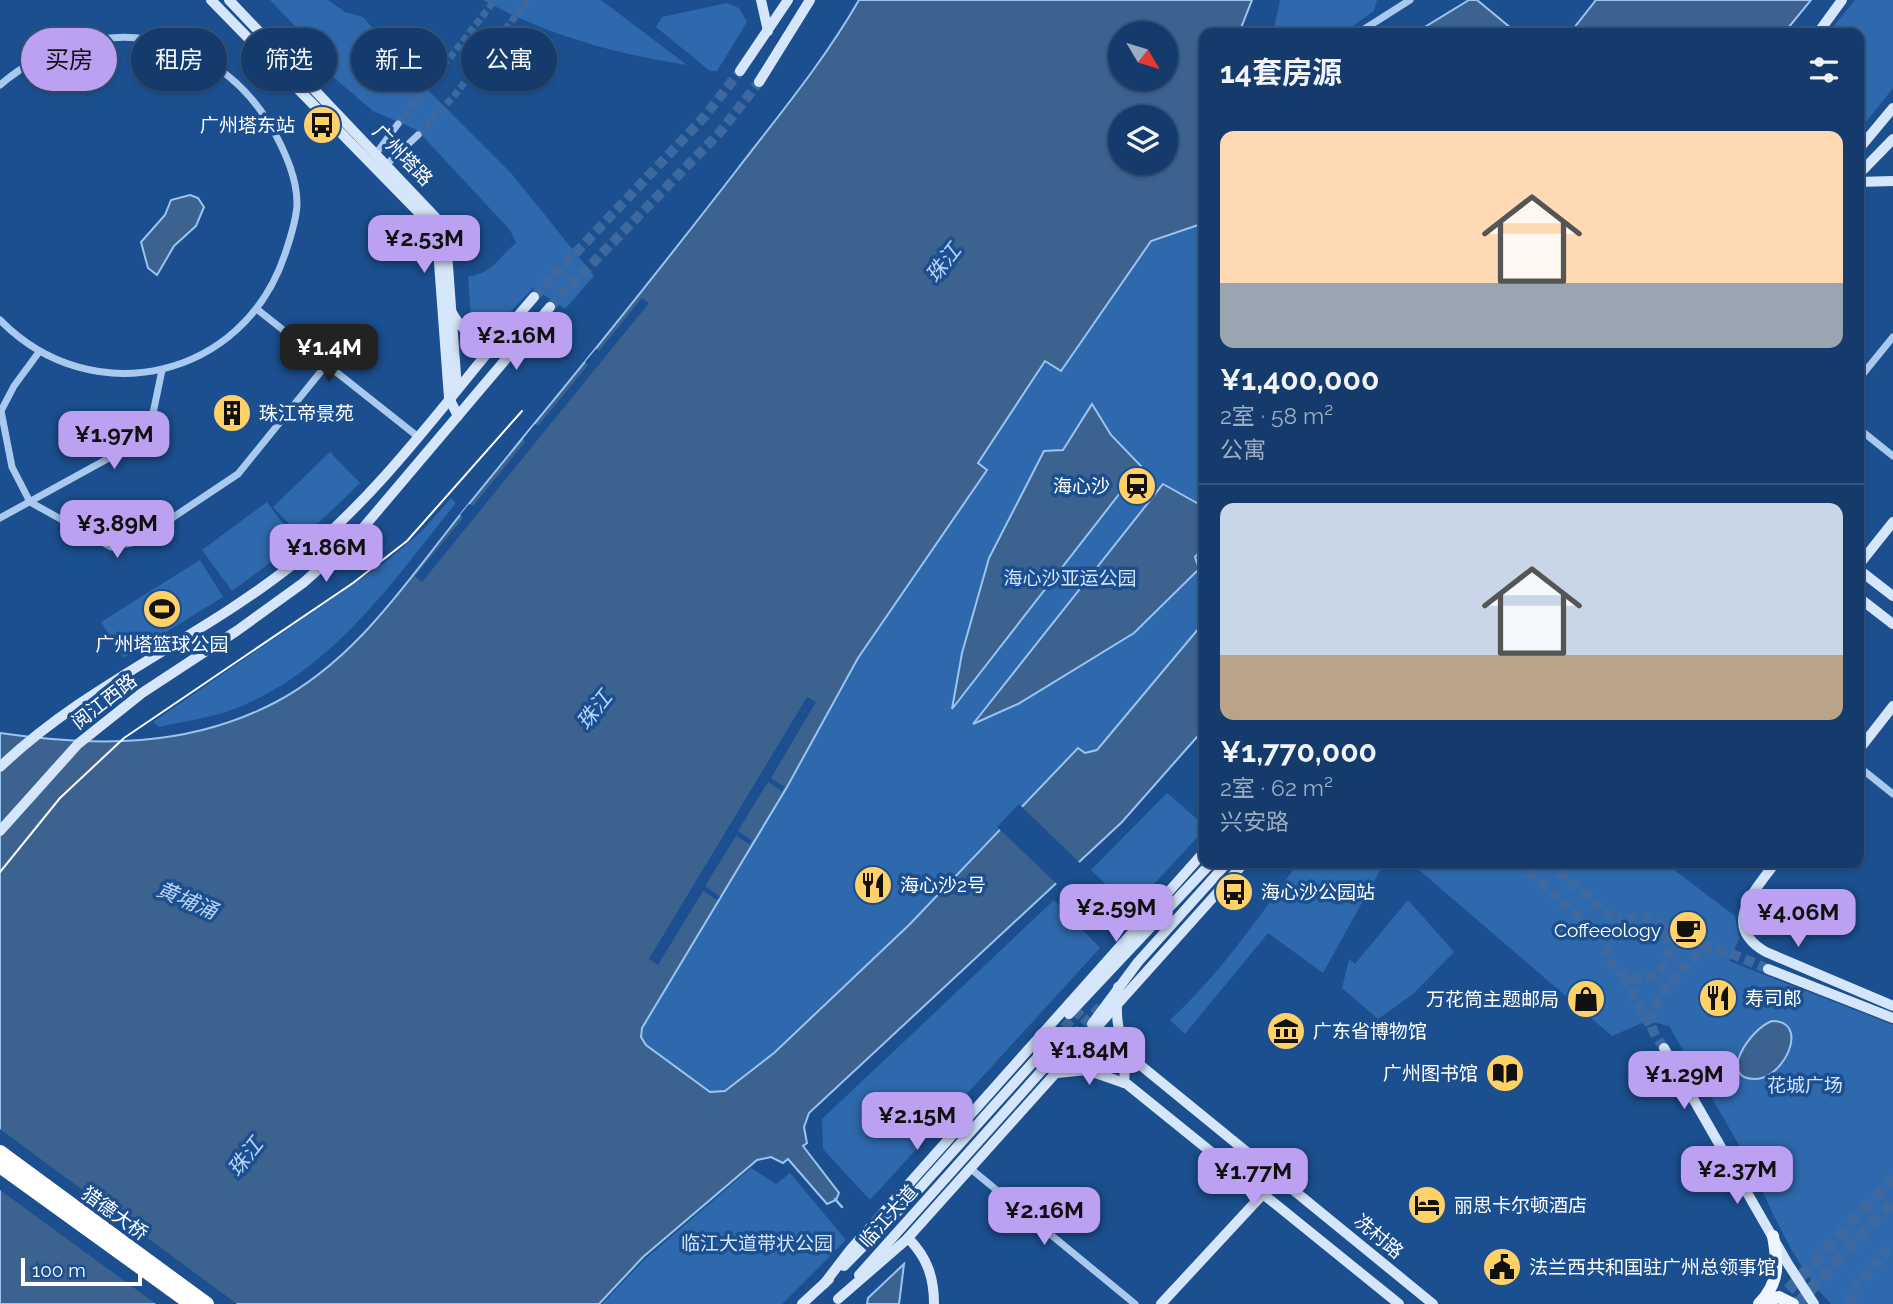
<!DOCTYPE html>
<html lang="zh">
<meta charset="utf-8">
<style>
:root{--surface:#143b6b;--page:#1d4271;--text:#f1f3f6;--muted:#9dadc1;--line:#33557e;--accent:#bca0f2}
body{margin:0;font-family:Raleway,"Noto Sans SC",sans-serif;background:var(--page);color:var(--text);height:100vh;display:flex;flex-direction:column;font-size:26px;white-space:nowrap}
*{box-sizing:border-box;margin:0}
p{font-size:23px;color:var(--muted)}
.icon{flex:none;width:38px;height:38px;fill:none;stroke:currentColor;stroke-width:2;stroke-linecap:round;stroke-linejoin:round}
.map{position:relative;flex:1;overflow:hidden}
.sheet{position:absolute;left:1199px;top:28px;width:665px;height:840px;display:flex;flex-direction:column;background:var(--surface);border-radius:14px;box-shadow:0 2px 5px #0004,0 0 0 2px var(--line)}
.sheet>*{flex:none}
.top-card{position:absolute;left:21px;top:28px;width:665px;height:63px;display:flex;gap:14px}
.needle{width:46px;rotate:128deg}
.tools{position:absolute;left:1108px;top:21px;display:grid;gap:14px}
.tools a{display:grid;place-items:center;width:70px;height:70px;border-radius:50%;background:var(--surface);box-shadow:0 2px 5px #0004,0 0 0 2px var(--line);font-size:35px}
.scale{position:absolute;left:21px;bottom:18px;width:121px;box-sizing:border-box;padding-left:7px;border:4px solid #fff;border-top:0;font-size:19px;line-height:24px;white-space:nowrap;color:#fff;-webkit-text-stroke:5px #1b4f8f;paint-order:stroke}
.price{position:absolute;translate:-50% -60px;padding:0 16px;border-radius:14px;background:var(--accent);color:#111;font-size:23px;line-height:46px;filter:drop-shadow(0 2px 4px #0008)}
.price::after{content:'';position:absolute;left:50%;top:42px;width:21px;height:16px;margin-left:-10px;background:inherit;clip-path:polygon(0 0,100% 0,50% 100%)}
.price.selected{background:#222;color:#fff}
ul{padding:0;list-style:none}
li{display:grid;align-content:center;gap:14px;height:371px;padding:0 21px}
li+li{border-top:2px solid var(--line)}
li span{display:grid;place-items:center;height:217px;border-radius:14px;color:#555}
li>.icon{margin-inline-start:auto}
span .icon{width:126px;height:126px;fill:#fffc;stroke-width:1}
li b{font-size:30px}
h2{display:flex;justify-content:space-between;align-items:center;height:84px;padding:0 21px;font-size:30px}
.pill{padding:0 24px;border-radius:32px;background:var(--surface);box-shadow:0 2px 5px #0004,0 0 0 2px var(--line);font-size:24px;line-height:63px}
.pill.selected{background:var(--accent);color:#111}
.map>svg:first-child{display:block}
</style>
<div class="map">
<svg width="1893" height="1304" viewBox="0 0 1893 1304">
<rect width="100%" height="100%" fill="#1b4f8f"/>
<g fill="#2e69ad">
<path d="M270 0H328L345 12 363 17 412 74 511 173 594 276 565 309 533 288 498 325 485 328 471 318 468 277C496 271 496 259 516 243L510 230 417 130 373 111 325 70 314 46Z"/>
<path d="M483 0H601L687 65C615 54 547 35 483 0Z"/>
<polygon points="1280,0 1377,0 1374,11 1343,33 1273,33"/>
<polygon points="1855,0 1893,0 1893,88 1862,127 1858,124 1858,33 1828,33"/>
<polygon points="727,3 739,8 747,22 717,71 710,71 656,27 662,17"/>
<polygon points="1204,223 1204,622 1096,750 1085,753 1077,748 910,924 774,1053 725,1091 710,1092 646,1045 640,1037 642,1028 858,658 986,470 978,463 1046,360 1062,370 1151,241"/>
<polygon points="330,452 360,483 303,538 273,507"/>
<path d="M451 498 456 503C393 581 333 670 237 708 212 718 184 721 159 727L153 722 388 560 421 532Z"/>
<polygon points="267,502 297,543 232,591 202,550"/>
<polygon points="200,560 223,597 124,658 101,622"/>
<polygon points="1167,793 1204,825 1204,830 1131,909 1091,870"/>
<path d="M1298 863H1384L1323 973 1268 933 1185 1034 1170 1020C1221 973 1258 918 1298 863Z"/>
<path d="M1411 863H1665L1735 916 1739 939 1729 961 1893 1025V1304H1831C1790 1261 1772 1208 1745 1156 1721 1112 1694 1069 1669 1026L1647 1021 1612 1036Z"/>
<polygon points="1054,900 1100,948 870,1200 823,1149 822,1119"/>
<polygon points="1408,900 1454,952 1413,994 1378,1019 1342,988 1349,959 1355,964"/>
<polygon points="751,1168 776,1184 790,1173 846,1240 782,1304 602,1304 644,1260"/>
</g>
<g fill="#3c6290" stroke="#9cc4f0" stroke-width="2" fill-rule="evenodd">
<path d="M859 0H1252L1239 33H1204V223L1151 241 1061 371 1045 361 978 463 987 470 858 658 787 787 642 1028 641 1037 646 1045 710 1092 725 1091 774 1053 910 924 1078 748 1085 753 1097 750 1204 622V729L1122 822 809 1113 804 1127 807 1143 803 1146 839 1193 836 1200 827 1204 788 1159 783 1163 771 1157 757 1160 643 1257 599 1304H0V733C96 747 188 748 276 702 351 662 398 594 449 529 474 497 500 466 525 435 597 348 667 260 736 171 779 115 824 61 859 0ZM1120 33H1166V79H1120ZM1120 117H1166V163H1120Z"/>
<polygon points="1469,0 1477,0 1517,33 1415,33"/>
<polygon points="1596,0 1811,0 1784,33 1570,33"/>
<polygon points="190,195 198,198 204,207 196,226 174,246 157,275 148,268 141,242 165,215 171,200"/>
<polygon points="1092,404 1111,435 1141,466 952,709 962,653 989,558 1044,451 1063,450"/>
<polygon points="1163,484 1204,507 1204,547 1195,557 1199,569 1134,633 1018,704 973,724"/>
<path d="M1772 1021C1811 1021 1784 1079 1755 1079 1716 1079 1751 1028 1772 1021Z"/>
<polygon points="904,1264 899,1304 867,1304 868,1298"/>
</g>
<g fill="#1b4f8f">
<polygon points="642,298 649,303 422,582 415,576 463,518 460,515 469,504 473,506 525,442 523,439 535,424 538,426 588,365 585,362 596,349 599,351"/>
<polygon points="807,697 816,702 771,778 784,787 782,791 768,782 738,831 752,841 749,844 736,836 705,886 720,897 717,900 703,891 658,965 649,959"/>
<polygon points="1019,804 1081,864 1058,885 997,827"/>
<polygon points="0,1129 237,1304 156,1304 0,1190"/>
</g>
<g fill="none" stroke-linecap="round" stroke-linejoin="round">
<polyline stroke="#9cc4f0" stroke-width="2.5" points="835,1199 842,1207"/>
<g stroke="#3d69a0" stroke-width="7" stroke-dasharray="7 3.5" stroke-linecap="butt">
<polyline points="398,124 495,0"/>
<polyline points="418,135 454,96 528,0"/>
</g>
<g stroke="#3d69a0" stroke-width="10" stroke-dasharray="10 5" stroke-linecap="butt">
<polyline points="534,297 705,116 740,71"/>
<polyline points="550,307 721,131 759,82"/>
<polyline points="1516,863 1608,940"/>
<polyline points="1547,863 1620,923"/>
<circle cx="1638" cy="948" r="31"/>
<polyline points="1662,927 1711,948"/>
<polyline points="1624,976 1651,1027"/>
<path d="M1664 1048C1659 1040 1652 1032 1651 1023 1648 1003 1689 961 1703 948L1725 951 1768 969"/>
<polyline points="1044,1050 1082,1008"/>
<polyline points="1053,1058 1101,1006"/>
<polyline points="1849,1304 1856,1285 1893,1244"/>
</g>
<g stroke="#3d69a0" stroke-width="12" stroke-dasharray="12 6" stroke-linecap="butt">
<polyline points="1776,1303 1893,1178"/>
<polyline points="1797,1304 1893,1202"/>
</g>
<g stroke="#a9c9ee" stroke-width="7">
<polyline points="1358,33 1410,0"/>
<path d="M0 85C44 47 111 26 168 44 212 58 245 84 269 123 282 145 297 176 297 203 297 219 290 239 285 254 244 379 92 414 0 320"/>
<polyline points="375,155 398,124"/>
<polyline points="382,164 387,164 418,135"/>
<polyline points="258,310 417,436"/>
<polyline points="39,352 14,386 1,411 12,467 30,502 111,547 136,542 238,474 327,364"/>
<polyline points="1858,380 1893,337"/>
<polyline points="1858,428 1893,456"/>
<polyline points="0,518 129,447 151,423 162,370"/>
<polyline points="1858,766 1893,794"/>
<polyline points="971,1169 1135,1304"/>
</g>
<g stroke="#d6e6fa" stroke-width="10">
<polyline points="211,0 427,221 438,249 449,398 458,416"/>
<polyline points="229,0 438,220 447,252 457,389"/>
<polyline points="761,0 768,31"/>
<polyline points="1818,33 1842,0"/>
<polyline points="740,71 788,0"/>
<polyline points="759,82 810,0"/>
<polyline points="1858,150 1893,108"/>
<polyline points="1858,175 1893,139"/>
<polyline points="1858,182 1893,181"/>
<path d="M452 313C464 334 481 345 503 329"/>
<polyline points="1858,566 1893,522"/>
<polyline points="1858,569 1893,596"/>
<polyline points="1858,597 1893,624"/>
<polyline points="1858,751 1893,706"/>
<path d="M0 767C87 684 199 639 292 565 386 490 456 387 534 297"/>
<polyline points="0,831 78,744 142,693 238,630 303,583 357,535 550,307"/>
<path d="M1775 863C1754 892 1720 926 1766 952L1893 1006"/>
<polyline points="1768,969 1893,1018"/>
<path d="M1118 987C1115 1019 1116 1040 1139 1064L1433 1304"/>
<polyline points="1069,1014 1211,863"/>
<polyline points="1092,1024 1138,962 1227,863"/>
<polyline points="1664,1048 1788,1264 1814,1304"/>
<polyline points="1057,1073 1087,1070 1127,1084 1399,1304"/>
<polyline points="1124,1083 1125,1067 1132,1063 1139,1064"/>
<path d="M908 1238C927 1257 934 1277 934 1304"/>
<polyline points="844,1266 912,1197 1044,1050"/>
<polyline points="859,1275 1053,1058"/>
<polyline points="824,1284 850,1250 1204,852"/>
<polyline points="838,1299 906,1240 1244,863"/>
<polyline points="802,1304 829,1279"/>
<polyline points="1161,1304 1262,1195"/>
</g>
<g stroke="#f0f6ff" stroke-width="12">
<polyline points="1760,1303 1779,1297 1793,1304"/>
<path d="M1759 1304C1780 1282 1778 1264 1773 1236"/>
</g>
<g stroke="#fff" stroke-width="14">
<polyline points="0,1152 207,1304"/>
<polyline points="0,1166 191,1304"/>
</g>
<polyline stroke="#fff" stroke-width="2" points="0,872 60,798 124,738 353,583 407,541 522,411"/>
</g>
<defs>
<symbol id="bus-disc" viewBox="-11 -11 22 22"><circle r="9.5" fill="#ffd166" stroke="#1b4f8f"/><path d="M-5-6H5V4H4V6H2V4H-2V6H-4V4H-5ZM-3.5-4V0h7V-4ZM-3.5 1.2v1.5H-2V1.2ZM2 1.2v1.5H3.5V1.2Z" fill="#111"/></symbol>
<symbol id="building-disc" viewBox="-11 -11 22 22"><circle r="9.5" fill="#ffd166" stroke="#1b4f8f"/><path d="M-4-6H4V6H1V3H-1V6H-4ZM-2.5-4.3h1.7v1.8h-1.7ZM.8-4.3h1.7v1.8H.8ZM-2.5-1h1.7V.8h-1.7ZM.8-1h1.7V.8H.8Z" fill="#111"/></symbol>
<symbol id="station-disc" viewBox="-11 -11 22 22"><circle r="9.5" fill="#ffd166" stroke="#1b4f8f"/><path d="M-3-6H3Q5-6 5-4V2Q5 4 3 4L4.5 6H3L1.5 4h-3L-3 6H-4.5L-3 4Q-5 4-5 2V-4Q-5-6-3-6ZM-3.5-4v3h7v-3ZM-3.5 1v1.5H-2V1ZM2 1v1.5H3.5V1Z" fill="#111"/></symbol>
<symbol id="stadium-disc" viewBox="-11 -11 22 22"><circle r="9.5" fill="#ffd166" stroke="#1b4f8f"/><path d="M0-5a6.5 5 0 1 0 0 10a6.5 5 0 1 0 0-10ZM-3.5-1.8h7v3.6h-7Z" fill="#111"/></symbol>
<symbol id="restaurant-disc" viewBox="-11 -11 22 22"><circle r="9.5" fill="#ffd166" stroke="#1b4f8f"/><path d="M-5-6h1v4h1v-4h1v4h1v-4h1v5L-1.5 .5V6h-2V.5L-5-1ZM5-6V6H3V1.5H1.5Q1.5-4 5-6Z" fill="#111"/></symbol>
<symbol id="cafe-disc" viewBox="-11 -11 22 22"><circle r="9.5" fill="#ffd166" stroke="#1b4f8f"/><path d="M-5.5-4.5H6V0H3Q3 3.5 0 3.5H-2.5Q-5.5 3.5-5.5 0ZM3-3.2v2h1.7v-2ZM-6 4.5H4V6H-6Z" fill="#111"/></symbol>
<symbol id="shop-disc" viewBox="-11 -11 22 22"><circle r="9.5" fill="#ffd166" stroke="#1b4f8f"/><path d="M-5-2.5h2.3a2.7 3.5 0 0 1 5.4 0H5L5.5 6h-11ZM-1.5-2.5h3a1.5 2.3 0 0 0-3 0Z" fill="#111"/></symbol>
<symbol id="museum-disc" viewBox="-11 -11 22 22"><circle r="9.5" fill="#ffd166" stroke="#1b4f8f"/><path d="M0-6L6-3V-2H-6V-3ZM-5-1h2V3h-2ZM-1-1h2V3h-2ZM3-1h2V3H3ZM-6 4H6V6H-6Z" fill="#111"/></symbol>
<symbol id="library-disc" viewBox="-11 -11 22 22"><circle r="9.5" fill="#ffd166" stroke="#1b4f8f"/><path d="M-6-4Q-3-5.5-.7-3.5V5Q-3 3-6 4ZM6-4Q3-5.5 .7-3.5V5Q3 3 6 4Z" fill="#111"/></symbol>
<symbol id="hotel-disc" viewBox="-11 -11 22 22"><circle r="9.5" fill="#ffd166" stroke="#1b4f8f"/><path d="M-6-4.5h1.5V1H6V5H4.5V3h-9V5H-6ZM-4 0a1.8 1.8 0 1 1 3.6 0ZM.5 0V-2.5h3Q6-2.5 6 0Z" fill="#111"/></symbol>
<symbol id="civic-disc" viewBox="-11 -11 22 22"><circle r="9.5" fill="#ffd166" stroke="#1b4f8f"/><path d="M-.6-6.5H3V-4.5H.6V-3L4-1V1h2V6H-6V1h2V-1L-.6-3ZM-1.2 2.5V6h2.4V2.5Z" fill="#111"/></symbol>
</defs>
<g fill-rule="evenodd">
<use href="#bus-disc" x="300" y="103" width="44" height="44"/>
<use href="#building-disc" x="210" y="391" width="44" height="44"/>
<use href="#station-disc" x="1115" y="464" width="44" height="44"/>
<use href="#stadium-disc" x="140" y="587" width="44" height="44"/>
<use href="#restaurant-disc" x="851" y="863" width="44" height="44"/>
<use href="#bus-disc" x="1212" y="870" width="44" height="44"/>
<use href="#cafe-disc" x="1666" y="908" width="44" height="44"/>
<use href="#restaurant-disc" x="1696" y="976" width="44" height="44"/>
<use href="#shop-disc" x="1564" y="977" width="44" height="44"/>
<use href="#museum-disc" x="1264" y="1009" width="44" height="44"/>
<use href="#library-disc" x="1483" y="1051" width="44" height="44"/>
<use href="#hotel-disc" x="1405" y="1183" width="44" height="44"/>
<use href="#civic-disc" x="1480" y="1245" width="44" height="44"/>
</g>
<g text-anchor="middle" dominant-baseline="central" stroke-width="7" stroke-linejoin="round" paint-order="stroke">
<g font-size="19" fill="#fff" stroke="#1b4f8f" text-anchor="start">
<text x="295" y="125" text-anchor="end">广州塔东站</text>
<text x="259" y="413">珠江帝景苑</text>
<text x="1110" y="486" text-anchor="end">海心沙</text>
<text x="162" y="644" text-anchor="middle">广州塔篮球公园</text>
<text x="900" y="885">海心沙2号</text>
<text x="1261" y="892">海心沙公园站</text>
<text x="1661" y="930" text-anchor="end">Coffeeology</text>
<text x="1745" y="998">寿司郎</text>
<text x="1559" y="999" text-anchor="end">万花筒主题邮局</text>
<text x="1313" y="1031">广东省博物馆</text>
<text x="1478" y="1073" text-anchor="end">广州图书馆</text>
<text x="1454" y="1205">丽思卡尔顿酒店</text>
<text x="1529" y="1267">法兰西共和国驻广州总领事馆</text>
</g>
<g font-size="19" fill="#fff" stroke="#1b4f8f">
<text transform="translate(403 155) rotate(46)">广州塔路</text>
<text transform="translate(104 701) rotate(-38)">阅江西路</text>
<text transform="translate(115 1213) rotate(36)">猎德大桥</text>
<text transform="translate(888 1216) rotate(-48)">临江大道</text>
<text transform="translate(1379 1236) rotate(40)">冼村路</text>
</g>
<g font-size="19" fill="#cfe3fa" stroke="#1b4f8f">
<text x="1070" y="578">海心沙亚运公园</text>
<text x="1805" y="1085">花城广场</text>
<text x="757" y="1243">临江大道带状公园</text>
</g>
<g font-size="21" font-style="italic" fill="#b5d3f5" stroke="#1b4f8f">
<text transform="translate(943 263) rotate(-52)">珠江</text>
<text transform="translate(594 710) rotate(-52)">珠江</text>
<text transform="translate(187 900) rotate(23)">黄埔涌</text>
<text transform="translate(245 1157) rotate(-52)">珠江</text>
</g>
</g>
</svg>
<div class="tools">
<a><svg class="needle" viewBox="-14 -14 28 28"><path d="M0-13l5 13h-10z" fill="#e53935"/><path d="M0 13l5-13h-10z" fill="#9dadc1"/></svg></a>
<a><svg class="icon" aria-label="layers" viewBox="0 0 24 24"><path d="M12 4l9 5-9 5-9-5zM3 14l9 5 9-5"/></svg></a>
</div>
<div class="scale">100 m</div>
<b class="price" style="left:424px;top:275px">¥2.53M</b>
<b class="price" style="left:516px;top:372px">¥2.16M</b>
<b class="price selected" style="left:329px;top:384px">¥1.4M</b>
<b class="price" style="left:114px;top:471px">¥1.97M</b>
<b class="price" style="left:117px;top:560px">¥3.89M</b>
<b class="price" style="left:326px;top:584px">¥1.86M</b>
<b class="price" style="left:1116px;top:944px">¥2.59M</b>
<b class="price" style="left:1798px;top:949px">¥4.06M</b>
<b class="price" style="left:1089px;top:1087px">¥1.84M</b>
<b class="price" style="left:1684px;top:1111px">¥1.29M</b>
<b class="price" style="left:917px;top:1152px">¥2.15M</b>
<b class="price" style="left:1737px;top:1206px">¥2.37M</b>
<b class="price" style="left:1253px;top:1208px">¥1.77M</b>
<b class="price" style="left:1044px;top:1247px">¥2.16M</b>
<div class="top-card">
<a class="pill selected">买房</a>
<a class="pill">租房</a>
<a class="pill">筛选</a>
<a class="pill">新上</a>
<a class="pill">公寓</a>
</div>
<section class="sheet">
<h2>14套房源<svg class="icon" aria-label="filters" viewBox="0 0 24 24"><path d="M4 7h16M4 17h16"/><circle cx="9" cy="7" r="2"/><circle cx="15" cy="17" r="2"/></svg></h2>
<ul>
<li><span style="background:linear-gradient(#ffd9b3 70%,#9aa5b1 0)"><svg class="icon" aria-label="home" viewBox="0 0 24 24"><path d="M3 11l9-7 9 7M6 9v11h12V9"/></svg></span><div><b>¥1,400,000</b><p>2室 · 58 m²</p><p>公寓</p></div></li>
<li><span style="background:linear-gradient(#c9d6e8 70%,#b9a48a 0)"><svg class="icon" aria-label="home" viewBox="0 0 24 24"><path d="M3 11l9-7 9 7M6 9v11h12V9"/></svg></span><div><b>¥1,770,000</b><p>2室 · 62 m²</p><p>兴安路</p></div></li>
</ul>
</section>
</div>
